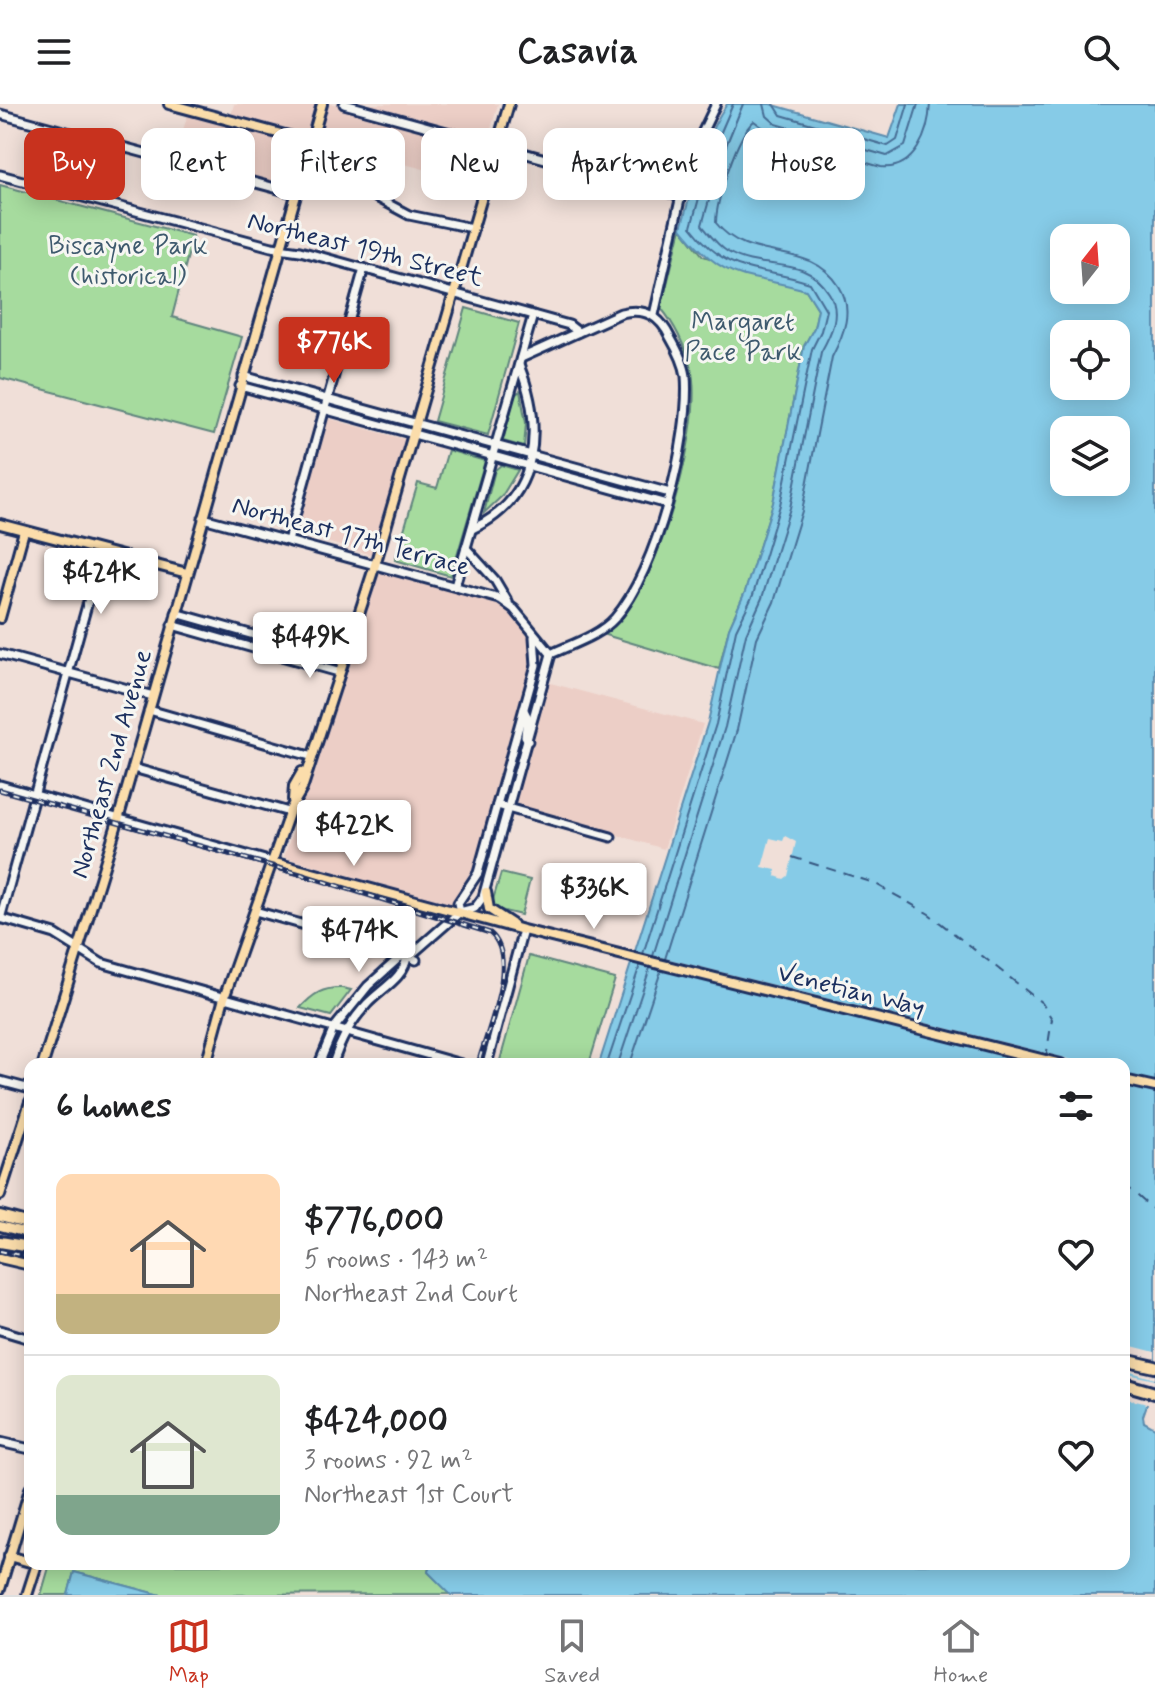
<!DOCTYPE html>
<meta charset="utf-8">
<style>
:root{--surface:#fff;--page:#f2f2f2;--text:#202124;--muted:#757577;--line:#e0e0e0;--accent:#c8321e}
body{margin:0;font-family:Mynerve,sans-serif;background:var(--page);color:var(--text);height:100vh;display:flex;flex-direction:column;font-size:30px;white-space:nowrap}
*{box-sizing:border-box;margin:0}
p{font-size:26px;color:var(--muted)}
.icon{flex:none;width:44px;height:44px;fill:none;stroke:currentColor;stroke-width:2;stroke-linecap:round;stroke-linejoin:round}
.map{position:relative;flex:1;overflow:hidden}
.side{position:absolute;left:24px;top:954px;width:1106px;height:512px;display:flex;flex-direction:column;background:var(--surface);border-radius:16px;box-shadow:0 4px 20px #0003}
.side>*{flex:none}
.top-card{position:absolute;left:24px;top:24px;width:1108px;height:72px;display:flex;gap:16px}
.needle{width:52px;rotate:17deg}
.buttons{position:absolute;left:1050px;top:120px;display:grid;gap:16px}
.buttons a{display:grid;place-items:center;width:80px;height:80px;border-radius:16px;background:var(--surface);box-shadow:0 4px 20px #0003;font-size:40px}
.price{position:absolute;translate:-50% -68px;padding:0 18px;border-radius:8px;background:#fff;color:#222;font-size:26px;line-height:52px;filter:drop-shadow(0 2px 4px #0008)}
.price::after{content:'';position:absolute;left:50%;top:48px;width:24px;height:18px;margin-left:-12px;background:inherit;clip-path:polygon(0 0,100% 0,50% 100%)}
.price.on{background:var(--accent);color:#fff}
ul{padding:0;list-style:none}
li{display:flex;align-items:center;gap:24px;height:200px;padding:0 32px}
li+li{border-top:2px solid var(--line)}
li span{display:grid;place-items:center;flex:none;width:224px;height:160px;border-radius:16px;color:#555}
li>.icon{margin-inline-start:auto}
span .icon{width:96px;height:96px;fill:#fffc;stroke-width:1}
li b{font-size:34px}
h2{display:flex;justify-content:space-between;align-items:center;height:96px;padding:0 32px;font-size:34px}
.pill{padding:0 28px;border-radius:16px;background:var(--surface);box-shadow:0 4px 20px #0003;font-size:28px;line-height:72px}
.pill.on{background:var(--accent);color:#fff}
header{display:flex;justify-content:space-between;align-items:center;height:104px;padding:0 32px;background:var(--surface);font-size:36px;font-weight:700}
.dock{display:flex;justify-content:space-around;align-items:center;height:112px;border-top:2px solid var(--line);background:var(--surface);font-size:22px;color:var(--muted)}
.dock a{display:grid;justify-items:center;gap:4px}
.dock .on{color:var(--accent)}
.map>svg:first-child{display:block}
</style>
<header><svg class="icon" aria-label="menu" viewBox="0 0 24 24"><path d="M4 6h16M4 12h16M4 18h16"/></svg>Casavia<svg class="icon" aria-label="search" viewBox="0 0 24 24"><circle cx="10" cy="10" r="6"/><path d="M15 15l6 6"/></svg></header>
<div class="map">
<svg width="1155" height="1491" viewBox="0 0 1155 1491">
<rect width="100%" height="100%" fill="#f0dfd8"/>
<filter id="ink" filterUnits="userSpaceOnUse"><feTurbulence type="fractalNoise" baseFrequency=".0125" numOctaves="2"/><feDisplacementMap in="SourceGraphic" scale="16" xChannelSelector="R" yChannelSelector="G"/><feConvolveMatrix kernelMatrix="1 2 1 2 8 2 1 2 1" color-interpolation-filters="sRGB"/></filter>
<g filter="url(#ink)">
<g fill="#eccec6">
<polygon points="191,0 231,11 234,0 498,0 476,79 303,33 289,84 176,49"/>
<polygon points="327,314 407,336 372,451 295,429"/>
<polygon points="379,465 506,502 531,534 534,551 528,573 703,620 664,745 495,694 471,775 451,801 284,753"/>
</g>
<g fill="#a6db9e" stroke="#60857e" stroke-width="2">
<polygon points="0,81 193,132 172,213 242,233 214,330 0,274"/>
<path d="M681 124 703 152 806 186 818 205 814 224 804 242 773 399 745 488 729 524 719 565 602 530C609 524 619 518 625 510 660 467 705 318 691 264 685 242 675 221 661 204Z"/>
<polygon points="466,204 519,219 488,331 434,317"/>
<polygon points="520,287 526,319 524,343 503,337 515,291"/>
<polygon points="448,346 485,357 451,472 395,456 418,379 437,384"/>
<polygon points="501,361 518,366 502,392 484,409 495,366"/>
<polygon points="501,769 530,776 521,811 496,805 492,799"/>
<polygon points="529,852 615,875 589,960 499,960"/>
<path d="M342 884 351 886 331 912 300 904C313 890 323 883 342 884Z"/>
<polygon points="50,1460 430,1460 428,1468 451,1490 161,1491 74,1468 68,1491 41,1491"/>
</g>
<g fill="#86cbe7" stroke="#5b8db0" stroke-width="2" fill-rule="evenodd">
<path d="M727 0H770L889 34 901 0H1155V1277L1143 1312 1144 1318 1155 1324V1491H451L428 1468 430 1460H1124V960H599L708 618 729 524 745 488 773 399 804 242 814 224 818 205 806 186C742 168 727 181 681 124 693 83 702 35 727 0ZM1064 134H1116V186H1064ZM1064 230H1116V282H1064ZM1064 326H1116V378H1064Z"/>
<polygon points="74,1468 161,1491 68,1491"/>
</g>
<g fill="#f0dfd8">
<polygon points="785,732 796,738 788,772 784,775 775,772 776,766 762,763 770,734 783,737"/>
<polygon points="632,846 1018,942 1088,960 1017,960 1015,955 629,859"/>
<polygon points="1124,1240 1155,1248 1155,1275 1124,1266"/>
<polygon points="1124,1269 1155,1276 1151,1301 1124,1294"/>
</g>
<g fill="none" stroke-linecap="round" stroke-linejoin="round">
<g stroke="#466d95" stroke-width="2">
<polyline points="764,0 767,12 776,20 887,52 905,42 918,0"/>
<polyline points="774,0 781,11 888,42 897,36 908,0"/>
<path d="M643 850 716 620 736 526 753 491 780 401 812 245 821 227 826 206 810 179C756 161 730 174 691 123L711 51 733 0"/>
<path d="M653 852 725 623 746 530 762 494 790 404 821 248C831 230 842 209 829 189 804 149 763 169 728 148 717 141 710 131 702 121L721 54 743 0"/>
<path d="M665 855 737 626 757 534 774 498 802 407 832 253C844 230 854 206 839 182 808 134 750 162 716 119 716 97 737 31 754 17L774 32 881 63C915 67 929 28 930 0"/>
<polyline points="607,960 640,861"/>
<polyline points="618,960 650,864"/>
<polyline points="630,960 661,867"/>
</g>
<g stroke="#365680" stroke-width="2" stroke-dasharray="10 8" stroke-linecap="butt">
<polyline points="792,753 874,779 929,810 1042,899 1052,915 1046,954"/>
<polyline points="1124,1080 1155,1107"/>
</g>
<defs>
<g id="minor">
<polyline points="344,0 681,92"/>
<polyline points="0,10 297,90"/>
<polyline points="0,71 272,143 300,147 569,221 578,228"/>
<polyline points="300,78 347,78 409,111 472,124"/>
<polyline points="654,211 689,56 716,0"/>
<path d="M521 254 621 209C645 203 660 212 670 233 677 245 684 258 686 272 691 334 656 468 615 514 599 532 572 540 551 550"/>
<polyline points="243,272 670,389"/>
<polyline points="240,282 667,400"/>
<polyline points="203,414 500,495 514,505 551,550 483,793 475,804 460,808 412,850 399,854 368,882 334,924 319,960"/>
<path d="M472 425C540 394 544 323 519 261"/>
<polyline points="288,437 364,164"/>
<polyline points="466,444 495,476 508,498"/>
<polyline points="455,482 533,211"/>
<polyline points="176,509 342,556"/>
<polyline points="172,521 338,568"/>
<polyline points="0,550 153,592"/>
<polyline points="149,606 310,652"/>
<polyline points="524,606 527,612 525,632 528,637"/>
<polyline points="133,664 289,708"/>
<polyline points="0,681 272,758"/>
<polyline points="497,701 611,733"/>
<polyline points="255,807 397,847 416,856"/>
<polyline points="460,808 458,799 478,769 536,561 534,533"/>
<polyline points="0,814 55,830 101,859 461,960"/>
<polyline points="0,815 102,447"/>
<path d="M333 960C340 937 351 917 367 900 381 885 404 874 407 853"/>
<polyline points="487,960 523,826"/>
<polyline points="0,977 30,985"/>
<polyline points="0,1226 30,1235"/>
<polyline points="0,1338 30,1345"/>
</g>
<g id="major">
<polyline points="169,0 311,38"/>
<polyline points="0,420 187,469"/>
<polyline points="0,514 24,427"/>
<polyline points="293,696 294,682 302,668"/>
<polyline points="272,758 523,826 1061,960"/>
<polyline points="486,788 489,805 512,820"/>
<polyline points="43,960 116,723 322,0"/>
<polyline points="206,960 224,894 291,704 302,685 375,461 509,0"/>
<polyline points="1124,976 1155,983"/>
<polyline points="0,1091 30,998"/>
<polyline points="0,1122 23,1128 30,1136"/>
<polyline points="0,1154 30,1161"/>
<polyline points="9,1452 30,1458"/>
<polyline points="0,1485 30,1385"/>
<polyline points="27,1491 37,1460"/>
</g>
<g id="highway">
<polyline points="0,1112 30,1120"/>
<polyline points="0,1138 30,1143"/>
<polyline points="1124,1256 1155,1263"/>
<polyline points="1124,1280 1155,1289"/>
</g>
</defs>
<use href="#minor" stroke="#1b2f5e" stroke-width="13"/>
<use href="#major" stroke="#1b2f5e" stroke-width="14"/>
<use href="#highway" stroke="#1b2f5e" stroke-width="16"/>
<use href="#minor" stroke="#f6f6f2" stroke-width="7"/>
<use href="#major" stroke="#fbddab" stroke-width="8"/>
<use href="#highway" stroke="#fbddab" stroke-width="10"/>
<defs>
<g id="rail">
<path d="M0 686 297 769 490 829C520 854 487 926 478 960"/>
<polyline points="0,1147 30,1153"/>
</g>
</defs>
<use href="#rail" stroke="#1b2f5e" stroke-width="5"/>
<use href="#rail" stroke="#f6f6f2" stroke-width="2" stroke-dasharray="6" stroke-linecap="butt"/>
</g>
</g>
<g text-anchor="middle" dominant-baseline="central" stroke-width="6" stroke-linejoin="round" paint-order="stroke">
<g font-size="26" fill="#3e5a6e" stroke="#f6f6f2">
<text x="128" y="143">Biscayne Park<tspan x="128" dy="30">(historical)</tspan></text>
<text x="743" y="219">Margaret<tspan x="743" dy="30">Pace Park</tspan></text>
</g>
<g font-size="26" fill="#1b2f5e" stroke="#f6f6f2">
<text transform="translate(365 146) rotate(14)">Northeast 19th Street</text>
<text transform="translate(351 433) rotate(15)">Northeast 17th Terrace</text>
<text transform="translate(112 660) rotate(-74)">Northeast 2nd Avenue</text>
<text transform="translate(851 887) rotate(14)">Venetian Way</text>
</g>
</g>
</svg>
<div class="buttons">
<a><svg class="needle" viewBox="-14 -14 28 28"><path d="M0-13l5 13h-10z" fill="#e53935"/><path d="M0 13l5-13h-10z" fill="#757577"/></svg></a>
<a><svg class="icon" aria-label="locate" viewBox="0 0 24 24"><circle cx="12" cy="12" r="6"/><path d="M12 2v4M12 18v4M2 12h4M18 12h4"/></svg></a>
<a><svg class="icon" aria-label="layers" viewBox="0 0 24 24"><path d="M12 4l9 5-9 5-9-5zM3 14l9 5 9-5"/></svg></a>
</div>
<b class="price on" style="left:334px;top:281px">$776K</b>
<b class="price" style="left:101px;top:512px">$424K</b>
<b class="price" style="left:310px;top:576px">$449K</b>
<b class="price" style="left:354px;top:764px">$422K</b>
<b class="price" style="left:594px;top:827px">$336K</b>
<b class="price" style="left:359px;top:870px">$474K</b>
<div class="top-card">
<a class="pill on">Buy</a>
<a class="pill">Rent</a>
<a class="pill">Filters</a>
<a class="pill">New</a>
<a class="pill">Apartment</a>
<a class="pill">House</a>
</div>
<section class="side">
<h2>6 homes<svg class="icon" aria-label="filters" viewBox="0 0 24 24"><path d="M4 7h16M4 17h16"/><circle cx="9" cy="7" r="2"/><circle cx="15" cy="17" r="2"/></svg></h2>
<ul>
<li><span style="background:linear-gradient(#ffd9b3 75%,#c2b280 0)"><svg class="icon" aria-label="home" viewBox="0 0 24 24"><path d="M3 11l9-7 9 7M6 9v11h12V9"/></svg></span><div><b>$776,000</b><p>5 rooms · 143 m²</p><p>Northeast 2nd Court</p></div><svg class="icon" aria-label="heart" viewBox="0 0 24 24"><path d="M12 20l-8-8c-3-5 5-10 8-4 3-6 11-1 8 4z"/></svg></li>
<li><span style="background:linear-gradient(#dfe7d0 75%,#7fa58c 0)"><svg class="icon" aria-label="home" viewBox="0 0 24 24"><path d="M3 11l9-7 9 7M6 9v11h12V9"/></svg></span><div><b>$424,000</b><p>3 rooms · 92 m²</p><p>Northeast 1st Court</p></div><svg class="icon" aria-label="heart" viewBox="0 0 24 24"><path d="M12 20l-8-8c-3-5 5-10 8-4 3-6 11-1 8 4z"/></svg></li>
</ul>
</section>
</div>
<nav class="dock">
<a class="on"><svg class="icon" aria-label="map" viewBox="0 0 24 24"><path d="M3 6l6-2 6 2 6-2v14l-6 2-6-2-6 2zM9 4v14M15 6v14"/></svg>Map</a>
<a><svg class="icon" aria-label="saved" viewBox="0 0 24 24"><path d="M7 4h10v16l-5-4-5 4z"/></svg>Saved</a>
<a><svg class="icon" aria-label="home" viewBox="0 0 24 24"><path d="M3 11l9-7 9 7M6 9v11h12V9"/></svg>Home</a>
</nav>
